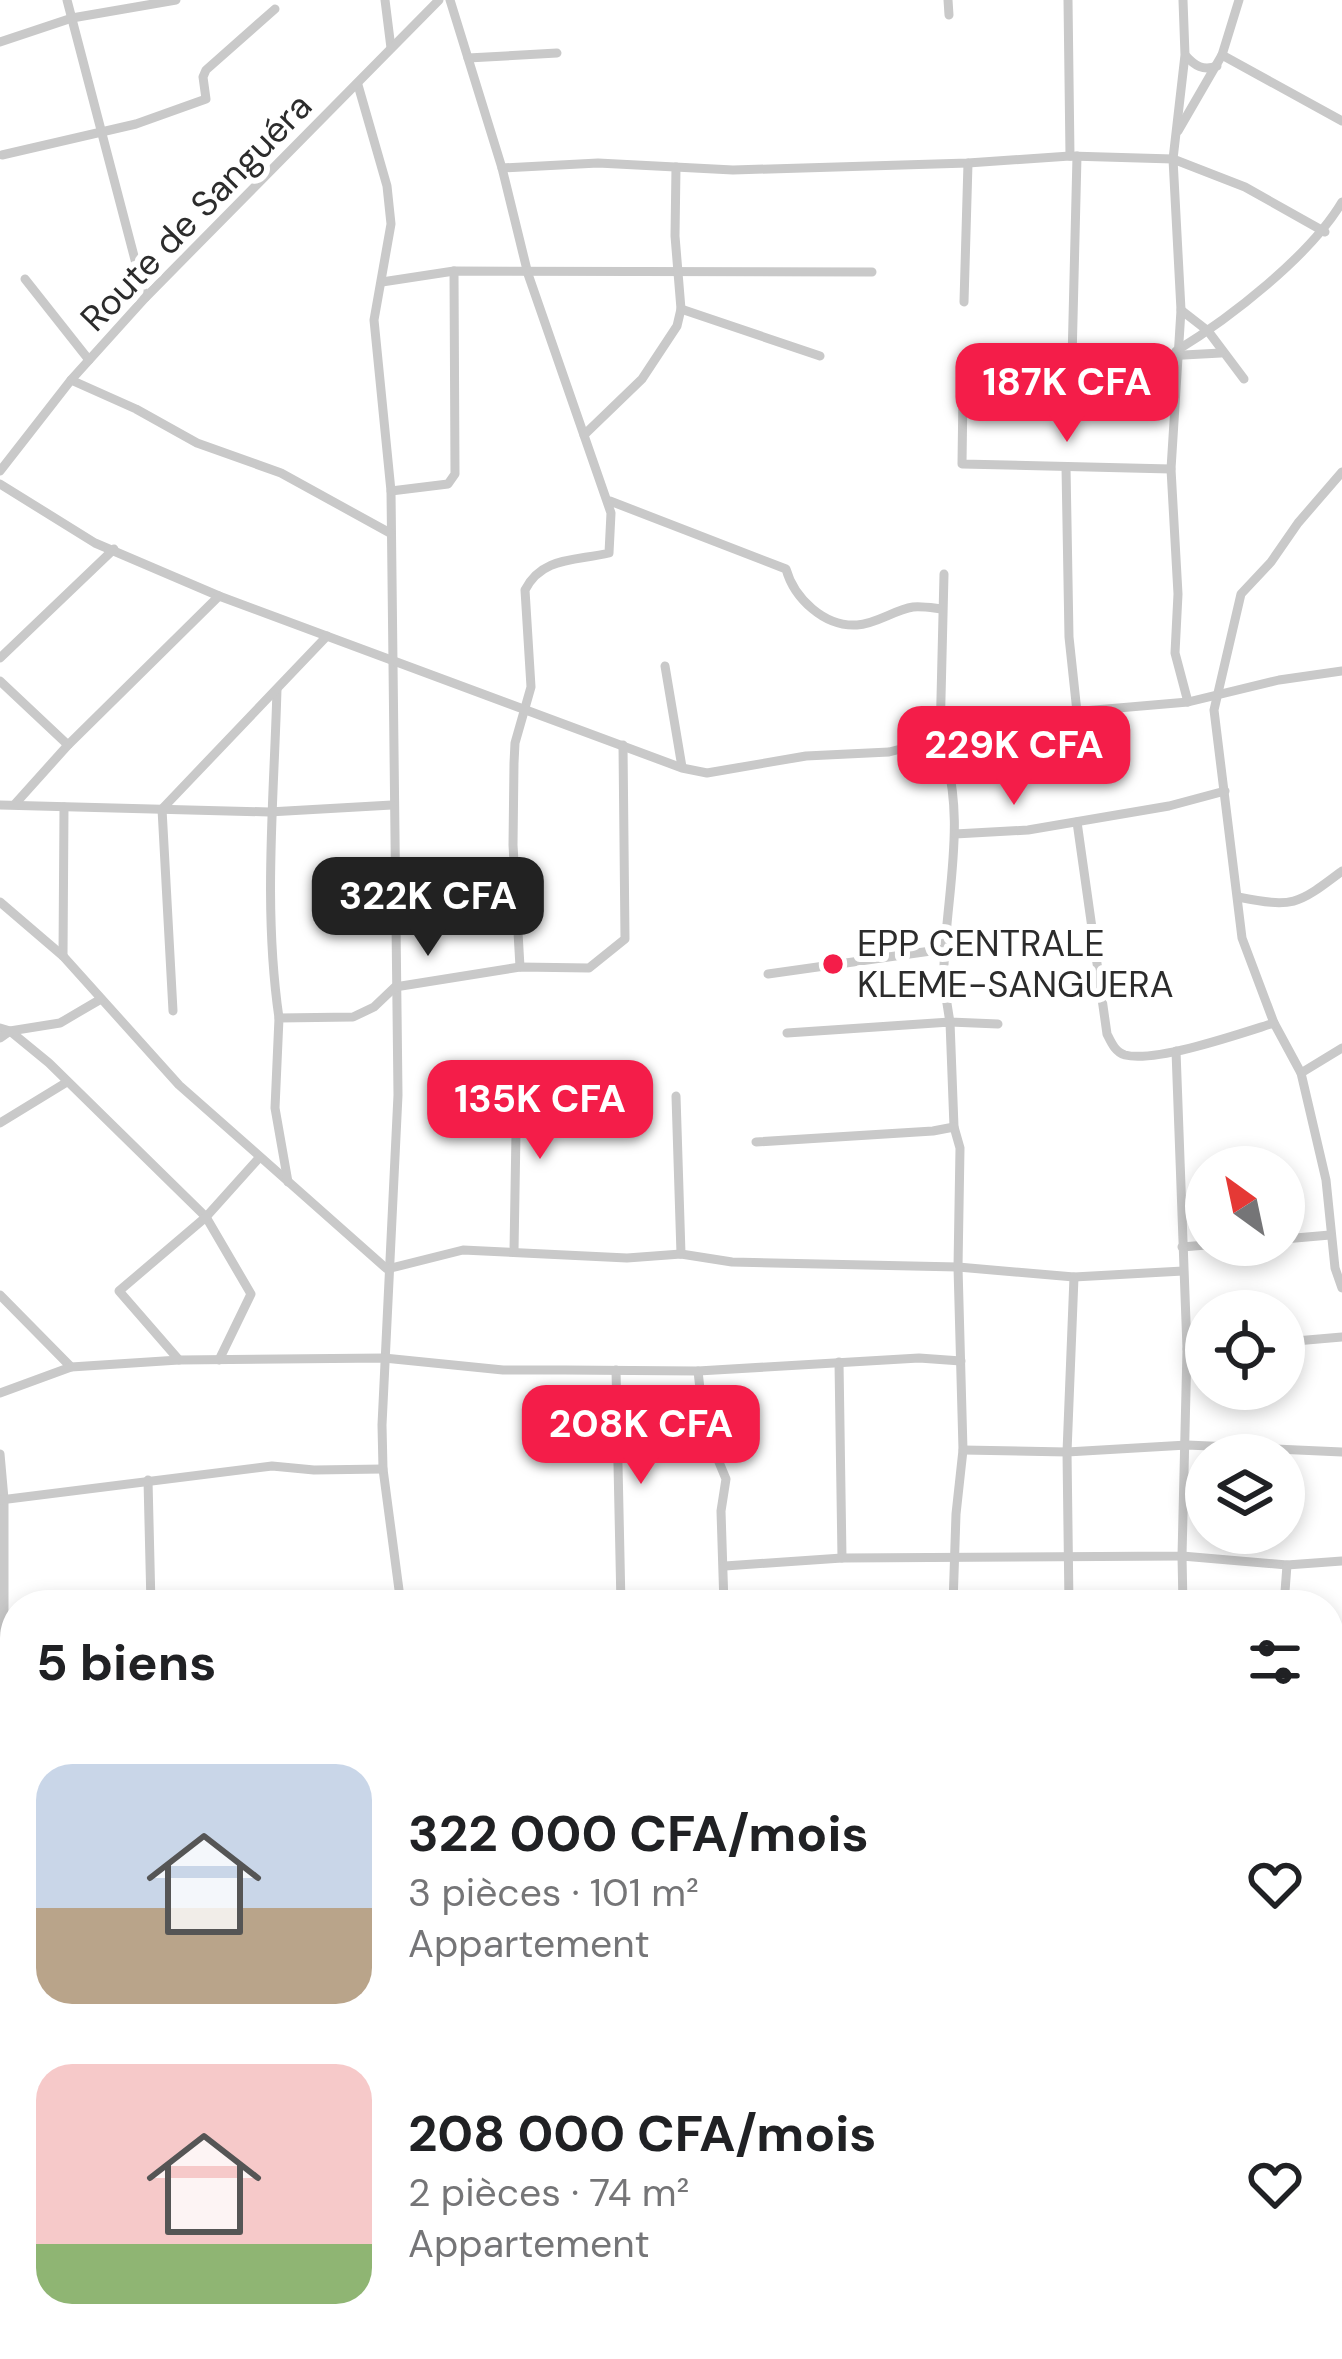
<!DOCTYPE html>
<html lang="fr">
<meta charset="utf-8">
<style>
:root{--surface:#fff;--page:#f2f2f2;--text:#202124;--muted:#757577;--accent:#f41d49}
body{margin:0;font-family:"DM Sans",sans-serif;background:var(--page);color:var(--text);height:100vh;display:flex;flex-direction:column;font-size:45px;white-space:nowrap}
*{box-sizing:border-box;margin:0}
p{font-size:39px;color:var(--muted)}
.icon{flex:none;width:66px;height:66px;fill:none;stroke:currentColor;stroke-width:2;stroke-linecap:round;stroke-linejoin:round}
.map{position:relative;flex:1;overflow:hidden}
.sheet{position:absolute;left:0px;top:1590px;width:1344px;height:771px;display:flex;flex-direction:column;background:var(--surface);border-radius:48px 48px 0 0;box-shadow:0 6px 18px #0003}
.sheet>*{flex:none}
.needle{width:78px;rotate:327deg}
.controls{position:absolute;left:1185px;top:1146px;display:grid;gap:24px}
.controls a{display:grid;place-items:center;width:120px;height:120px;border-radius:50%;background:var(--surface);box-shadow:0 6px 18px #0003;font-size:60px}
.price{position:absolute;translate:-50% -102px;padding:0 27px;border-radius:24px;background:var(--accent);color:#fff;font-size:39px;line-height:78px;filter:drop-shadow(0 3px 6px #0008)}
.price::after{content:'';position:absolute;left:50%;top:72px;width:36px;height:27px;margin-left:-18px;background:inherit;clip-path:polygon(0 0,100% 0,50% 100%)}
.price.current{background:#222;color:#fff}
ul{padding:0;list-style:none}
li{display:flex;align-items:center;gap:36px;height:300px;padding:0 36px}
li span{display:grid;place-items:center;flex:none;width:336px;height:240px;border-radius:36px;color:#555}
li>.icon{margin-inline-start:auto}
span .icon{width:144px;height:144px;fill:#fffc;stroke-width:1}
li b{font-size:51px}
h2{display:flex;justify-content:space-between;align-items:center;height:144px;padding:0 36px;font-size:51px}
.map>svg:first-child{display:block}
</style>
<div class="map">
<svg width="1342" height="2359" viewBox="0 0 1342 2359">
<rect width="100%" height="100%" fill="#fff"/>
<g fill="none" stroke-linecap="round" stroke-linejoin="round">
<g stroke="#c9c9c9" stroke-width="9">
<polyline points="67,0 145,298"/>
<polyline points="385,0 391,48"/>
<path d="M450 0 502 168 528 274 611 513 609 553C577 561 542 556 525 590L531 687 515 743 514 763 513 845 520 967"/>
<polyline points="948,0 949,15"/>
<polyline points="1068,0 1070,156"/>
<polyline points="1183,0 1185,55 1173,159 1181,310 1171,469 1178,594 1175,653 1188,702"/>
<polyline points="0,42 72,18 176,0"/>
<polyline points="1222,55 1342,121"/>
<path d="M1186 56C1195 66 1203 71 1217 66"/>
<polyline points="468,58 557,53"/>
<polyline points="358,85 387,186 391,224 374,320 391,491 398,1095 382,1425 383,1469 401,1605"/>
<polyline points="1178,131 1222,55 1239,0"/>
<polyline points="2,155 136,124 206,99 203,77 206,70 275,9"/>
<polyline points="502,168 598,163 733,170 968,163 1070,156 1173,159 1245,187 1325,232"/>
<polyline points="25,279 89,360"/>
<polyline points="382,282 454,271 872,272"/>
<polyline points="964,302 968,163"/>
<polyline points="681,309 820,356"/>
<polyline points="1181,310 1208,331 1244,379"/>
<path d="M1176 351C1230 318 1310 256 1342 202"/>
<polyline points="1072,360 1077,156"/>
<polyline points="71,380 136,409 197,443 281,473 390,533"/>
<polyline points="584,435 642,379 677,326 681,309 675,236 676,167"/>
<polyline points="1066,467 1069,637 1077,712"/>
<polyline points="1171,469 962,464 963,392 967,380 995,365 1221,353"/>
<polyline points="0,471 71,380 145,298 439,0"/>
<polyline points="1342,472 1298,523 1271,562 1241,594 1214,710 1242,938 1274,1023 1301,1073 1326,1180 1335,1268 1342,1288"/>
<polyline points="0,484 95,543 219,596 682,768 707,773 806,756 889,752 940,739 991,719 1188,702 1279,680 1342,671"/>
<polyline points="391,491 448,484 455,474 454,271"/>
<path d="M610 501 786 569C794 598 824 627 857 625 876 624 894 610 913 607 922 606 933 608 942 609"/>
<path d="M944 574 940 739C968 814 947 888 944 965 943 984 947 1004 950 1022L998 1024"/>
<polyline points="0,658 114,549"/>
<polyline points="665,666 682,767"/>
<polyline points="0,681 68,745"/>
<path d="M277 689C274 799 263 908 279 1018"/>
<polyline points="15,804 68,745 219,596"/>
<polyline points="0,805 269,812 392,805"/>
<path d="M1077 822 1107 1034C1111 1042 1115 1052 1125 1055 1156 1063 1242 1033 1274 1023"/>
<polyline points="955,834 1028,830 1169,806 1225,791"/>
<path d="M1238 897C1294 908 1297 905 1342 871"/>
<polyline points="0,902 63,956 179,1085 387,1269 463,1250 627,1258 681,1254 732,1262 958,1267 1074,1277 1183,1271"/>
<polyline points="63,956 64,807"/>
<polyline points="768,974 945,949"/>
<polyline points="173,1011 162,809 327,636"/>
<polyline points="0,1028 10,1031 49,1063 206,1217 251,1294 219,1360"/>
<polyline points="787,1033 950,1022 954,1127 960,1148 958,1267 963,1450 956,1514 953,1605"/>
<polyline points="0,1038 10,1031 60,1023 101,999"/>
<polyline points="1301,1073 1342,1048"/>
<polyline points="676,1096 681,1254"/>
<polyline points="0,1123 67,1082"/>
<polyline points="756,1142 933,1131 954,1127"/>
<polyline points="288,1182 275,1108 279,1018 353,1017 374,1007 395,987 520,967 589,968 625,939 623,745"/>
<polyline points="1284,1239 1330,1235"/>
<polyline points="1182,1247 1206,1245"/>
<polyline points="514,1251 517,1073"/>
<polyline points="0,1295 71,1367"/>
<polyline points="1284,1342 1342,1337"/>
<polyline points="1187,1349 1206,1348"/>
<polyline points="179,1360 119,1291 206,1217 259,1158"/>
<polyline points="839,1362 842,1558 1182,1556 1187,1349 1176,1051"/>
<polyline points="616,1370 621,1605"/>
<polyline points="698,1371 704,1426 726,1479 721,1511 724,1605"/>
<polyline points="0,1393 71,1367 179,1360 384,1358 503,1370 565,1370 698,1371 919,1358 961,1361"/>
<polyline points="963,1450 1067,1452 1187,1445 1342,1452"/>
<polyline points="0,1454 4,1499 4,1675 15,1733"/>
<polyline points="148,1480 151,1605"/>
<polyline points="0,1500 272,1466 314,1470 383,1469"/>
<polyline points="725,1566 842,1558"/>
<polyline points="703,1605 724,1601"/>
<polyline points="1069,1605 1067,1452 1074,1277"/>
<polyline points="1183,1605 1182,1556 1287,1565 1342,1561"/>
<polyline points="1284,1605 1287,1565"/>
<polyline points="1329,1833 1342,1832"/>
<polyline points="0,1868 15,1867"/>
<polyline points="1329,1872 1342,1876"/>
<polyline points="0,2038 15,2036"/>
<polyline points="1329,2046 1342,2049"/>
<polyline points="1329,2277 1342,2250"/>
<polyline points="382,2346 388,2359"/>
<polyline points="503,2346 510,2359"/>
<polyline points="703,2346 710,2359"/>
<polyline points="830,2346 838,2359"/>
<polyline points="961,2346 965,2359"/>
<polyline points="243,2359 278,2346"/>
<polyline points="593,2359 606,2346"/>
<polyline points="1139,2359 1145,2346"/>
<polyline points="1315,2359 1317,2346"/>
</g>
<g stroke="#939393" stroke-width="14">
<polyline points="0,2158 15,2160"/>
<polyline points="0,2182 15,2183"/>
<polyline points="1329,2327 1342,2329"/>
<polyline points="1329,2346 1342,2348"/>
</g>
</g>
<circle fill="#f41d49" stroke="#fff" stroke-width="4.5" cx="833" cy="964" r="12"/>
<g text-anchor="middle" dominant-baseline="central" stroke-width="12" stroke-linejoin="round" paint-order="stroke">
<g font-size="36" fill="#2c2c2c" stroke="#fff">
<text transform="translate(196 212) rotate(-46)">Route de Sanguéra</text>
</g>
<g font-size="36" fill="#2c2c2c" stroke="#fff" text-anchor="start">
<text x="857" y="943">EPP CENTRALE<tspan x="857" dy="41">KLEME-SANGUERA</tspan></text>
</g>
</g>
</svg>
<div class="controls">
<a><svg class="needle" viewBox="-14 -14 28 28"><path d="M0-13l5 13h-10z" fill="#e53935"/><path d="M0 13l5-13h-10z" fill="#757577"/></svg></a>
<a><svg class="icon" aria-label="locate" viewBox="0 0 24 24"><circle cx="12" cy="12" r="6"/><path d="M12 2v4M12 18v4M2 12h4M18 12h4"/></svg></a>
<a><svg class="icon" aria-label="layers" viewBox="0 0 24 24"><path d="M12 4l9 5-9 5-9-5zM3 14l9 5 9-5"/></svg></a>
</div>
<b class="price" style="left:1067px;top:445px">187K CFA</b>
<b class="price" style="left:1014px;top:808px">229K CFA</b>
<b class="price current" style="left:428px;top:959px">322K CFA</b>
<b class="price" style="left:540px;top:1162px">135K CFA</b>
<b class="price" style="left:641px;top:1487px">208K CFA</b>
<section class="sheet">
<h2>5 biens<svg class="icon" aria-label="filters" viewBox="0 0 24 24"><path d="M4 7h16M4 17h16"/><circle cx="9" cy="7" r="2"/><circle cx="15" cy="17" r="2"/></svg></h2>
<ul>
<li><span style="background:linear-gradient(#c9d6e8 60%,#b9a48a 0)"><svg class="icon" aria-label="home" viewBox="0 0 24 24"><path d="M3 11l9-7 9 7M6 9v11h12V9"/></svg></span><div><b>322 000 CFA/mois</b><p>3 pièces · 101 m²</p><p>Appartement</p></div><svg class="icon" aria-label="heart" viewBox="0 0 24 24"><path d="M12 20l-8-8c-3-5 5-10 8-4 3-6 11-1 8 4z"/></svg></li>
<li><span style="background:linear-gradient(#f6c9c9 75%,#8fb573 0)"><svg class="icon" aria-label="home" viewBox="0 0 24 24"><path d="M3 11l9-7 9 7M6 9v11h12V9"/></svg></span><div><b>208 000 CFA/mois</b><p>2 pièces · 74 m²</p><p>Appartement</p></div><svg class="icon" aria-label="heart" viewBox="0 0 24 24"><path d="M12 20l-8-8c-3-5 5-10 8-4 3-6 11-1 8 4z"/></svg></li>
</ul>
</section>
</div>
